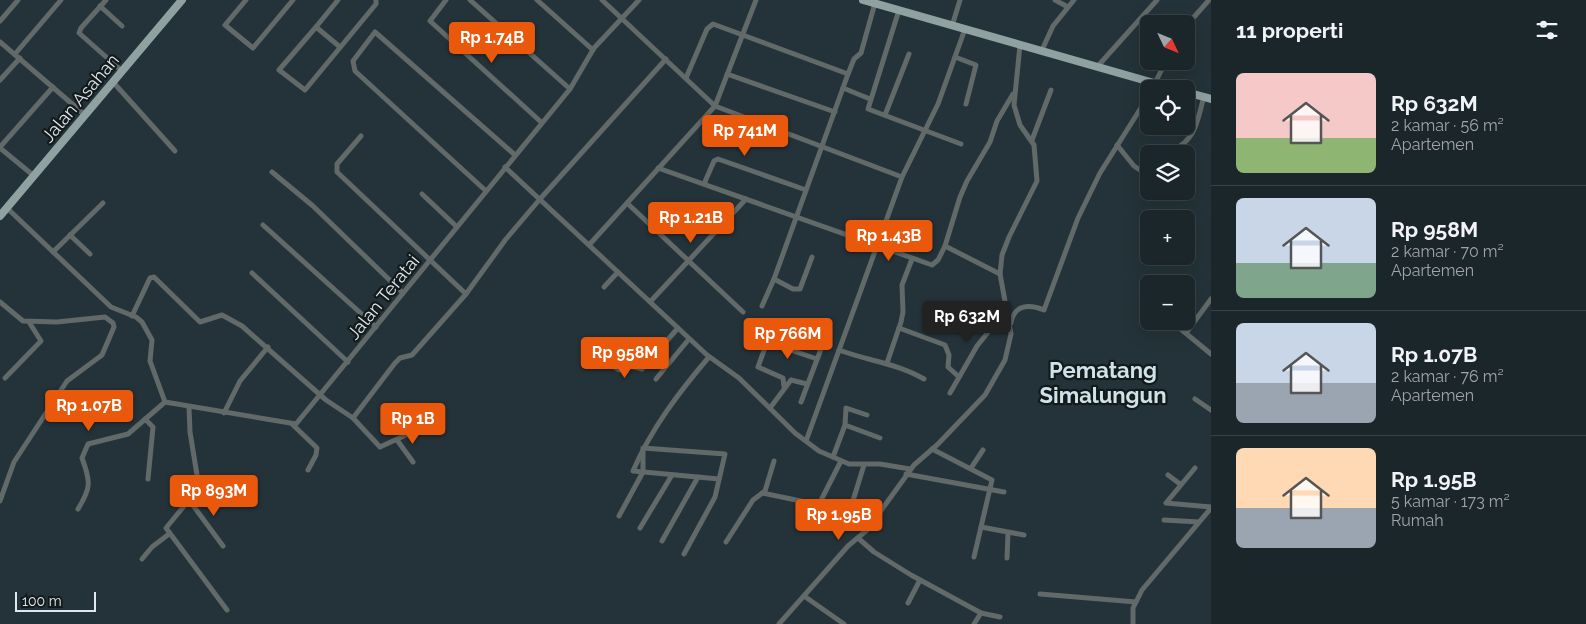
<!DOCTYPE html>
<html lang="id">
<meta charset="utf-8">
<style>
:root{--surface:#1b262b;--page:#242e33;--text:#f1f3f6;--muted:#a0a5a9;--line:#394347;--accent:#ea580c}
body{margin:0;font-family:Raleway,sans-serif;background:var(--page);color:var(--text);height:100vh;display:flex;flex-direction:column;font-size:19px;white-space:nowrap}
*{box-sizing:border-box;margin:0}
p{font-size:16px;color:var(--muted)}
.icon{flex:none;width:28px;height:28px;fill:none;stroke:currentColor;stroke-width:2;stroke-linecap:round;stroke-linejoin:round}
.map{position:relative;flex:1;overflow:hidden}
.drawer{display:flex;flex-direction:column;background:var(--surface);width:375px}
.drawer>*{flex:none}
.needle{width:32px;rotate:133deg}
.controls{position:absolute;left:1140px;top:15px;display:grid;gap:10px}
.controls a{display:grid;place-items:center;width:55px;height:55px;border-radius:8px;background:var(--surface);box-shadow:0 5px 20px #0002,0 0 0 1px var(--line);font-size:25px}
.scale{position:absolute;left:15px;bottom:12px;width:81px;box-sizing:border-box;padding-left:5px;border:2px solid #dfe8ec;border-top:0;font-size:14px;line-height:18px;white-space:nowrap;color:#dfe8ec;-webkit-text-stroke:4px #131a1c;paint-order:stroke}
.price{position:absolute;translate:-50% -42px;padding:0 11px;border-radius:5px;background:var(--accent);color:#fff;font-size:16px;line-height:32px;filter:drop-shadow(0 1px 2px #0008)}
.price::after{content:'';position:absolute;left:50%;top:30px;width:15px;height:11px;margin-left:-8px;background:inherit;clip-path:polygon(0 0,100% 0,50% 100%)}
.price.selected{background:#222;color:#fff}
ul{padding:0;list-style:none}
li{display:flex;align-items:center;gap:15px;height:125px;padding:0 25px}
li+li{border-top:1px solid var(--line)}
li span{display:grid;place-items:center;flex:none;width:140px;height:100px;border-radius:8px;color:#555}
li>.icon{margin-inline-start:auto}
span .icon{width:60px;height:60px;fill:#fffc;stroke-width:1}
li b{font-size:21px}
h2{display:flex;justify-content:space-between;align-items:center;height:60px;padding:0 25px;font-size:21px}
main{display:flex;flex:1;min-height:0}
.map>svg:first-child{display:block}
</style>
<main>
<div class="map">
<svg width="1211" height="624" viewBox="0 0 1211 624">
<rect width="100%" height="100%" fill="#243339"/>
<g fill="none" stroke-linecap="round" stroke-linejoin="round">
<g stroke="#616969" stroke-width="5">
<polyline points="106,0 81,28 79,33 122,71"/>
<polyline points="246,0 225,25 253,48 293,0"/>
<polyline points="446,0 430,21 541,122"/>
<polyline points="470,0 570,89"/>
<polyline points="537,0 593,50"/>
<polyline points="602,0 715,106 902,177"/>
<polyline points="1055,0 1068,7"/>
<polyline points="100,6 122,26"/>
<polyline points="899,10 868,109 961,144"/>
<polyline points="0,21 18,0"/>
<polyline points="952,26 960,0"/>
<polyline points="1186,26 1209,0"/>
<polyline points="316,27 338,0"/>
<polyline points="0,42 85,115"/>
<polyline points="340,47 316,27 279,70 305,90 376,4 376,0"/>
<polyline points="1042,50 1053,26 1074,0"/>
<polyline points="15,54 61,0"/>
<polyline points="955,57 976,65 966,104"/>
<polyline points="1097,67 1157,0"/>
<polyline points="727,74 835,112"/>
<polyline points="686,78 707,29 713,24 848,74"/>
<polyline points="0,80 20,58"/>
<polyline points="113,82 175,151"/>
<polyline points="843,88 870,99"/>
<polyline points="1152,89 1166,61"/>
<polyline points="885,115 909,54"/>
<polyline points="361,136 337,164 337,172 466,294 506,239 540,199 666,59"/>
<polyline points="1032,140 1051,90"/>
<polyline points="1117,145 1134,166 1143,172"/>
<path d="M1180 146C1197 135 1198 116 1204 97"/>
<polyline points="0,147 53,87"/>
<polyline points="0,148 34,176"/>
<polyline points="505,167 707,355 739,378 795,433 819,451 849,464 880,464 910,469"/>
<polyline points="658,168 932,265 938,260 945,246 960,197 967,181 990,142 997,121 1013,94"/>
<polyline points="272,172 313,206 403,293"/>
<polyline points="704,184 714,161 718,159 806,190"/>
<polyline points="486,191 355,71 353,61 375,32 515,155"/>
<polyline points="422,194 457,227"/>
<polyline points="627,203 743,312"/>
<polyline points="7,208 111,307 136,317 142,322 152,340 150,361 165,402 296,424 570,89 594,48 639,0"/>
<polyline points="263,225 376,327"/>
<polyline points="70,235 90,254"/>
<polyline points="589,245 715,106 756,0"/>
<polyline points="945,246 1000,274"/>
<polyline points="53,252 103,203"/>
<polyline points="252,273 348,362"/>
<polyline points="774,279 793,289 800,289 812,257"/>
<polyline points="1155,284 1156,282"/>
<polyline points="604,287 618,272"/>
<polyline points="1149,293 1145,300 1149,304"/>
<polyline points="0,302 23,321 57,322 105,317 113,323 114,327 102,355 67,381 14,462 0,501"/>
<polyline points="650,302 746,199"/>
<polyline points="762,306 774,279 848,74 854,59 861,53 875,3"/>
<polyline points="132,316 150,278 154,277 200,322 222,315 242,326 326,400 353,418 380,447 421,428"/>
<polyline points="1171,321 1211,354"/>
<path d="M1011 323C1014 304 1030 304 1044 310L1078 218 1100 173 1149 95"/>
<polyline points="899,328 945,345 949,355 948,367 959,377"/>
<polyline points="771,331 758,367 783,378 784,387"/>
<polyline points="1186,333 1211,299"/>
<polyline points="767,342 817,359"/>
<path d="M839 350C868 361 897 363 924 379"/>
<path d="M709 357C679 392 651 429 633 471L719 479"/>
<polyline points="608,363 619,370 630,366 642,369 678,328"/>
<polyline points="887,363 901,322 903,312 902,285 912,259"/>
<polyline points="5,378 41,341 29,322"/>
<polyline points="656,379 689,339"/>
<polyline points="950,393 977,346 1006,310"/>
<polyline points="1195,399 1211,410"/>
<polyline points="801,402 821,349"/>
<polyline points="189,407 190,432 197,475 189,500 166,528 227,610"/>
<polyline points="770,408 791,380 807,384"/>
<polyline points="224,413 240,381 268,347"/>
<polyline points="353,418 395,363 400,358 412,355 466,294"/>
<polyline points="145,419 153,427 148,479"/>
<polyline points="292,424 317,448 316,455 308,470"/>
<polyline points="845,425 880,438"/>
<polyline points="397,440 413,462"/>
<polyline points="806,441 902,177 938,104 965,29"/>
<polyline points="932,449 992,480 974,557"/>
<polyline points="833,457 845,425 846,408 867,415"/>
<polyline points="971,468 983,450"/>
<polyline points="1195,468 1166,503 1211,507"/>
<polyline points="906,474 1004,492"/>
<polyline points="1168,475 1180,484"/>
<polyline points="762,493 820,505"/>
<polyline points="189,500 223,546"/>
<path d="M78 509C91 488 91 482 82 458L88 444 128 434 165 402"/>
<polyline points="814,514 841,461"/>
<polyline points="619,516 643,472 643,448 725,454 715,497 684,554"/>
<polyline points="1164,520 1199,522"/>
<polyline points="981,527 1024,535"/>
<polyline points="640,528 672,475"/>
<polyline points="838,534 851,507 864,465"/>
<polyline points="858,538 874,552 911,575 981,613 1000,617"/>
<polyline points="662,541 698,477"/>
<polyline points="726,542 753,500 765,491 774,461"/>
<polyline points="1007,558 1008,533"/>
<polyline points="142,559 152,547 169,534"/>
<polyline points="1040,594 1136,602"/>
<polyline points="804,596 844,624"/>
<polyline points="908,603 920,580"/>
<polyline points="779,624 848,546 867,530 914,465 937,445 985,395 1005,360 1011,334 1000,274 1002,255 1009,237 1037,181 1034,145 1020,125 1014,105 1020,45"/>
<polyline points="974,624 981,613"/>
<polyline points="1133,624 1133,608 1142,590 1211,508"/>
</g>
<g stroke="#90a1a1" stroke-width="8">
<polyline points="863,0 1175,89"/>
<polyline points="1186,92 1211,99"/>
<polyline points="0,216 182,0"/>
</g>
</g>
<g text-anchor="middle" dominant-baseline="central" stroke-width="4.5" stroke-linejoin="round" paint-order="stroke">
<g font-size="18" fill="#dfe8ec" stroke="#131a1c">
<text transform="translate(80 98) rotate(-50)">Jalan Asahan</text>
<text transform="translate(383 297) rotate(-51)">Jalan Teratai</text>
</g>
<g font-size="22" font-weight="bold" fill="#cfe2e9" stroke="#131a1c">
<text x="1103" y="370">Pematang<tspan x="1103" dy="25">Simalungun</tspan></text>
</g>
</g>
</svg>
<div class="controls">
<a><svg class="needle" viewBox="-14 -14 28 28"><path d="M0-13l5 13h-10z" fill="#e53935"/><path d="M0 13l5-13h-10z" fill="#a0a5a9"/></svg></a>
<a><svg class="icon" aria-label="locate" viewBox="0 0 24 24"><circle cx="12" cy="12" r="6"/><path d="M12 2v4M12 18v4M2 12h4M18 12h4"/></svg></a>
<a><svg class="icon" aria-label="layers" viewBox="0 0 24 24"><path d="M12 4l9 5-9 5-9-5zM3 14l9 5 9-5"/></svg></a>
<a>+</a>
<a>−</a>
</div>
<div class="scale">100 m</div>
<b class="price" style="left:492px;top:64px">Rp 1.74B</b>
<b class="price" style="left:745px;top:157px">Rp 741M</b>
<b class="price" style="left:691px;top:244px">Rp 1.21B</b>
<b class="price" style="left:889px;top:262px">Rp 1.43B</b>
<b class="price selected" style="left:967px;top:343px">Rp 632M</b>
<b class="price" style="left:788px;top:360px">Rp 766M</b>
<b class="price" style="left:625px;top:379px">Rp 958M</b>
<b class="price" style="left:89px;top:432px">Rp 1.07B</b>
<b class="price" style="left:413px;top:445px">Rp 1B</b>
<b class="price" style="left:214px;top:517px">Rp 893M</b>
<b class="price" style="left:839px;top:541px">Rp 1.95B</b>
</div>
<section class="drawer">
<h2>11 properti<svg class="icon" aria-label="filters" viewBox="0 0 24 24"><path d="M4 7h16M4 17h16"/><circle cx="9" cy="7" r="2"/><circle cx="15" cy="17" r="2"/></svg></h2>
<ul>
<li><span style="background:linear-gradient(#f6c9c9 65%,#8fb573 0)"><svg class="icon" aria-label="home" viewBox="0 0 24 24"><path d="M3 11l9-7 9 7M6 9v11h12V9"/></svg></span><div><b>Rp 632M</b><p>2 kamar · 56 m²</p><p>Apartemen</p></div></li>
<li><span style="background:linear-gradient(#c9d6e8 65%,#7fa58c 0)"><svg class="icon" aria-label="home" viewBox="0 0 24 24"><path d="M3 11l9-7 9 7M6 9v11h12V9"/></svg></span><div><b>Rp 958M</b><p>2 kamar · 70 m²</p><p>Apartemen</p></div></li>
<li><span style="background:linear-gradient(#c9d6e8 60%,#9aa5b1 0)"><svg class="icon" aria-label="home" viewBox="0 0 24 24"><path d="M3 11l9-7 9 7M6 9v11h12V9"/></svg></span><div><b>Rp 1.07B</b><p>2 kamar · 76 m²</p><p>Apartemen</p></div></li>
<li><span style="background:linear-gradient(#ffd9b3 60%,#9aa5b1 0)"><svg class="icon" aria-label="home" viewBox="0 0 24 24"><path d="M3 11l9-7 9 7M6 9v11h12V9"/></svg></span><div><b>Rp 1.95B</b><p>5 kamar · 173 m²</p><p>Rumah</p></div></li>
</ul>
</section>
</main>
